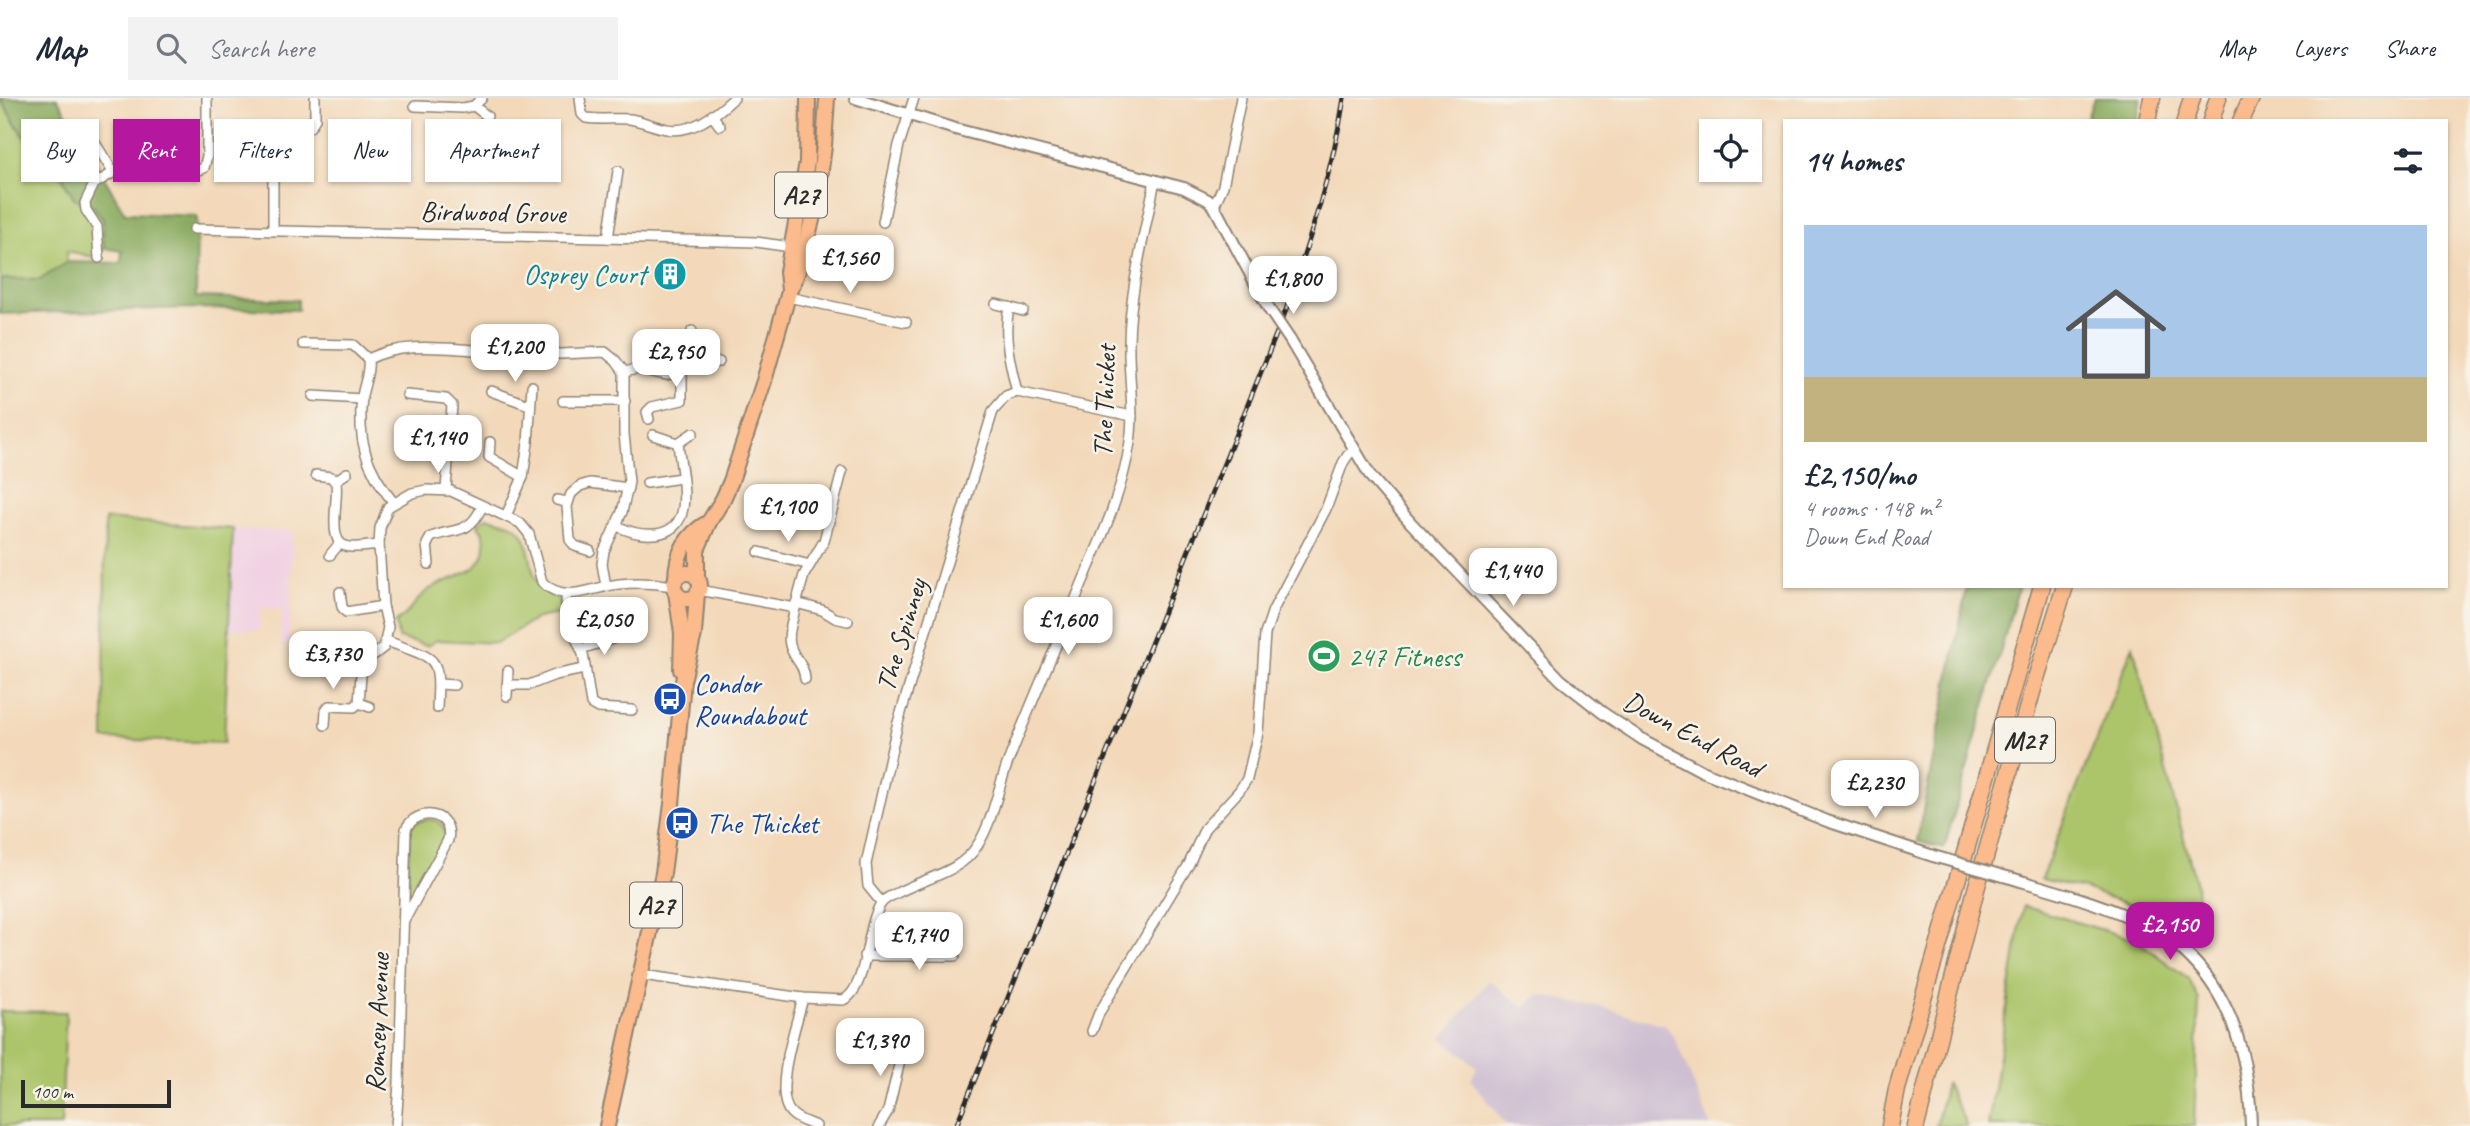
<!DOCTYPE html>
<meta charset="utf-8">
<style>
:root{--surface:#fff;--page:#f2f2f3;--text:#1f2937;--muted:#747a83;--line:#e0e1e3;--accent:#b5179e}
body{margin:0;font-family:Caveat,sans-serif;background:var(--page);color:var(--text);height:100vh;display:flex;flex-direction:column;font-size:26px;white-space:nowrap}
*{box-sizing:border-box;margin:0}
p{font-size:23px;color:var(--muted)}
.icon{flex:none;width:38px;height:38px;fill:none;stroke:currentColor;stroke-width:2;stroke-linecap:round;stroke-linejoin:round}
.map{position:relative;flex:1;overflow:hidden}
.details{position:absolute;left:1783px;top:21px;width:665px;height:469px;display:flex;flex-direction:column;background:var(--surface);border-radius:0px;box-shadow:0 2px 5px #0004}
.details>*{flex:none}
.top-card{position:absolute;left:21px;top:21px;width:665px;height:63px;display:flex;gap:14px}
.buttons{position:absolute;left:1699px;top:21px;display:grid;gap:14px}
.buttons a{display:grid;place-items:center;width:63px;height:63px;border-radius:0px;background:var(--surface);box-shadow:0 2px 5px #0004;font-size:35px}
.scale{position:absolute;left:21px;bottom:18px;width:150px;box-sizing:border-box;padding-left:7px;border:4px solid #2b2b2b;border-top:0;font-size:19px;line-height:24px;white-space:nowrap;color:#2b2b2b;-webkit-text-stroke:5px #f7f3e8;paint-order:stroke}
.price{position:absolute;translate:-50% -60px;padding:0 16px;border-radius:14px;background:#fff;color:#222;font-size:23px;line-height:46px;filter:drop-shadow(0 2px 4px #0008)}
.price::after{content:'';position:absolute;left:50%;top:42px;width:21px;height:16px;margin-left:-10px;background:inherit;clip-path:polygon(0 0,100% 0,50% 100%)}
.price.selected{background:var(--accent);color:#fff}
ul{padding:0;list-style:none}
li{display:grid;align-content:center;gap:14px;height:371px;padding:0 21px}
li+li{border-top:2px solid var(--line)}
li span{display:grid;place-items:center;height:217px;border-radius:0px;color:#555}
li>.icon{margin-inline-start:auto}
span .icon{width:126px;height:126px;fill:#fffc;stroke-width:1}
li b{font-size:30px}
h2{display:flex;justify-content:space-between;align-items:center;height:84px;padding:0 21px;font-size:30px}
.pill{padding:0 24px;border-radius:0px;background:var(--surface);box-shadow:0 2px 5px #0004;font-size:24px;line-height:63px}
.pill.selected{background:var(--accent);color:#fff}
header{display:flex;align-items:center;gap:42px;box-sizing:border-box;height:98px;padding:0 35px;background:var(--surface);border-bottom:2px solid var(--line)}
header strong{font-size:33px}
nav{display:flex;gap:38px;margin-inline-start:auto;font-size:24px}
.search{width:490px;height:63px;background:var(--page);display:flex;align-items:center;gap:18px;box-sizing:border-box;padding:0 24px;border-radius:0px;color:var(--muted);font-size:26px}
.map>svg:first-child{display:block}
</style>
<header>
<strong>Map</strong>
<div class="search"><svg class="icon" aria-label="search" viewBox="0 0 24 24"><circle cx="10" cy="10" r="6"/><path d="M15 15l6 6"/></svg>Search here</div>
<nav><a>Map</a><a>Layers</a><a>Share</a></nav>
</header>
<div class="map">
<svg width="2470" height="1028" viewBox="0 0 2470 1028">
<rect width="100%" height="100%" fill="#f7f3e8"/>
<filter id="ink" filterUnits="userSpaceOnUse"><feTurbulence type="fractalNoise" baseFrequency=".0143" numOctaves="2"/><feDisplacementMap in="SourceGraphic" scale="14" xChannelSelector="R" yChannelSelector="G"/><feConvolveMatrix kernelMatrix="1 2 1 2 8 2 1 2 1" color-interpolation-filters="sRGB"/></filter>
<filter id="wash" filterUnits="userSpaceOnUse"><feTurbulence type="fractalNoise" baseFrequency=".00686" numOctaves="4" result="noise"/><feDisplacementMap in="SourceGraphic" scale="28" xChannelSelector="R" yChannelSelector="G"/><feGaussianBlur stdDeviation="1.57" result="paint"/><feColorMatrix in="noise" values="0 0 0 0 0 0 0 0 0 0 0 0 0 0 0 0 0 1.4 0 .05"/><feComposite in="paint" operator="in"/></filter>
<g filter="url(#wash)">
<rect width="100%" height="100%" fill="#f3d9ba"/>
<polygon fill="#f1d0e3" points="233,431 293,433 289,546 280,546 282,510 261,509 259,532 229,531"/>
<polygon fill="#cebed1" points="1489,882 1524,910 1538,897 1598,908 1665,927 1674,939 1711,1028 1507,1028 1471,982 1477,969 1442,940"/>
<g fill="#acc56b" stroke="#6c784b" stroke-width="2">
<polygon points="0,0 15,26 30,44 49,54 68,91 93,108 103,122 104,150 99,160 67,153 67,164 40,182 0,181"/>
<path d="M487 419C495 422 506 424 514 428 541 445 518 487 559 501L562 513 558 516 537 520 496 545 437 542 427 548 398 540 396 524C412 514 414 503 427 493 445 479 486 477 485 447 485 439 483 433 478 427Z"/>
<polygon points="105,421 233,431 224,645 104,641"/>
<polygon points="2133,548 2197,790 2197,837 2189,844 2150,814 2088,792 2041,781"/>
<polygon points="428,721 437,723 444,730 445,738 415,794 411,795 407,790 410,731 415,724"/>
<polygon points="2023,808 2136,842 2189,881 2199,902 2194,1028 1988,1028"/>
<polygon points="0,913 66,914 61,1028 0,1028"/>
<polygon points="1946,986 1967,1028 1936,1028"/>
</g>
<g fill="#89aa5f" stroke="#5a6a45" stroke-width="2">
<polygon points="1,0 57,0 125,115 197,118 196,199 298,202 298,212 190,210 0,216 0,181 40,182 67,164 121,165 122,153 104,150 103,121 93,108 74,100 49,54 23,38"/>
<polygon points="2094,0 2141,0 2137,23 2086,23"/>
<polygon points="1967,488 2019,488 1944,751 1917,743"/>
</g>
</g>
<g filter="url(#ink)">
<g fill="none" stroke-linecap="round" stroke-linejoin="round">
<defs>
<g id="minor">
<polyline points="482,0 474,8 487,18"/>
<path d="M580 0 582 16 586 20C601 22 616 20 630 21 643 23 654 29 667 31 691 36 717 16 734 0"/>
<polyline points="415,8 462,10 474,8"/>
<polyline points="712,17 720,28"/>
<polyline points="283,30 310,29 315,21 315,0"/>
<polyline points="90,37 113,74"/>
<polyline points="273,80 273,132"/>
<polyline points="1214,108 1223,88 1241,0"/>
<polyline points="883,124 899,47 914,0"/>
<polyline points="194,131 647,141 756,144 791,149"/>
<polyline points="608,140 618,73"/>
<polyline points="99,160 97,129 86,112 85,105 94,86 116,73 193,74 204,70 207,58 207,0"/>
<polyline points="788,199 906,224"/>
<polyline points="996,206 1023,213"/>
<polyline points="692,233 693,265"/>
<polyline points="547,234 549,255"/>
<path d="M303 246 353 247 368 261C370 274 364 286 362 298 357 342 366 370 393 404"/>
<polyline points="519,253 561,256 605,254 616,263 624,274 624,336 629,384 622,414 604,453 602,466 606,488"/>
<path d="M368 261C403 244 440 250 477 252"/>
<polyline points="624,274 638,271 667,277 679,274 693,265 719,264"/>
<polyline points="491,293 529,307"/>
<polyline points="1017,294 1132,318"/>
<polyline points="407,297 446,301 452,307 446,392"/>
<polyline points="313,298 362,301"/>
<polyline points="563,303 625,303"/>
<polyline points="649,321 647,314 652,309 682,302 682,273"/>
<polyline points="653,337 678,345 693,335"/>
<polyline points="407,344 450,350"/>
<polyline points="490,344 489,359 523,379"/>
<path d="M316 377 331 379 336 385C339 400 327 442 345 448 354 451 369 448 379 447"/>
<polyline points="335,383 347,375"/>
<polyline points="647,385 681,380"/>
<polyline points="557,402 567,404"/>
<polyline points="773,411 830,424"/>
<polyline points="506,418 523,379 528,345 532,288"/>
<path d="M617 428C639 439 678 444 683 410 686 390 680 366 678 345"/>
<polyline points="590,453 575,448 570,442 567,408 571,396 580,388 590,385 628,390"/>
<polyline points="759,454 810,467"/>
<polyline points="330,457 340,445"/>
<path d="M429 466 427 446 431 439C456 429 468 438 482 409"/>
<polyline points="699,492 795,510 804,477 824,443 842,374"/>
<polyline points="340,494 342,509 346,514 383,508"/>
<polyline points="566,497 567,520 583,556 591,606 598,610 632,612"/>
<polyline points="796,505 822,512 835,520 848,523"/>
<path d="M795 510C793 522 786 538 791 550 795 562 804 566 805 581"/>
<path d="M387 543C437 563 440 554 437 610"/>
<polyline points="581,551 618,539"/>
<path d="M293 557 356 562 375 556 384 549 388 529 383 508 379 447 380 430 388 409 412 395 426 392 451 393 520 425 529 436 542 484C566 507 591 489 619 486 638 484 656 485 674 488"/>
<polyline points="439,586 454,587"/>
<polyline points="507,587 529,587 555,577 584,571"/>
<polyline points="507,598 508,573"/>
<polyline points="359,605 370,609"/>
<polyline points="325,627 326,612 329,608 354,609 359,605 362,562"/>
<path d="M881 804 868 788 866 766 897 628 993 313 1006 298 1017 294C1010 265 1003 239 1009 209"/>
<polyline points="864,858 942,858 942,847"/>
<polyline points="942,858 955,858"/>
<path d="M642 877 803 900 843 902C867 893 866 830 880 807 883 801 891 798 897 795 924 780 960 775 977 748 994 722 998 687 1010 659 1033 600 1059 542 1083 483 1102 439 1123 392 1130 344 1135 311 1128 277 1129 243 1130 190 1145 135 1155 82"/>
<path d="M803 900C797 925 771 998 792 1016 798 1022 809 1025 816 1028"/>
<polyline points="1092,933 1099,915 1189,766 1205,730 1239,693 1247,681 1258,635 1265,536 1273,512 1326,411 1343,365 1348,357 1354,352"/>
<path d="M396 1028 399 985 406 731C417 708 454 714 448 742L404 823"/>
<polyline points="879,1028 888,1013 905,942"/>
</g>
<g id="tertiary">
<polyline points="855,0 955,31 1184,90 1208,102 1214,108 1269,211"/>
<polyline points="1290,242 1371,379 1411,425 1561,582 1603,615 1642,641 1702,673 1827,723 1933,758"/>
<path d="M2007 779C2048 791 2090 802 2129 819 2218 857 2249 937 2251 1028"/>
</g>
<g id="primary">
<polyline points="789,192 787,174 807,64 808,0"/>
<circle cx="687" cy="488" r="13"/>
<polyline points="697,480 697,452 709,424 723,401 731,383 764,283 789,194 800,168 817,103 824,48 827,0"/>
<path d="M676 481C676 455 687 436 709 424"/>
<polyline points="676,494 682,535 681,572"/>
<polyline points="607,1028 663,775 672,706 683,583 694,536 697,495"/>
</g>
<g id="motorway">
<polyline points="2147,23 2152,0"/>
<polyline points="2185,23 2192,0"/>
<polyline points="2211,23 2218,0"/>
<polyline points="2241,23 2251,0"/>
<polyline points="1890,1028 1897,991 2042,488"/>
<polyline points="1916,1028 1975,795 2034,587 2065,488"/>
</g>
</defs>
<use href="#minor" stroke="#8f8272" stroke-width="12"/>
<use href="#tertiary" stroke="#8f8272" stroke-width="14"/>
<use href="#primary" stroke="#8f8272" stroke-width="18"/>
<use href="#motorway" stroke="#8f8272" stroke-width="19"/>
<use href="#minor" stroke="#fff" stroke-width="9"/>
<use href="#tertiary" stroke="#fff" stroke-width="10"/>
<use href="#primary" stroke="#fbbb8c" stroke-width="14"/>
<use href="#motorway" stroke="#fbbb8c" stroke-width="16"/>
<defs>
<path id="rail" d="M956 1028 1286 212C1309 143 1333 72 1344 0"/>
</defs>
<use href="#rail" stroke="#2b2b2b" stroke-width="5"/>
<use href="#rail" stroke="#f7f3e8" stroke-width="2.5" stroke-dasharray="8" stroke-linecap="butt"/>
<defs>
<g id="tertiary-bridge">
<polyline points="1269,211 1290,242"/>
<polyline points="1933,758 2007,779"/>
</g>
</defs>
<use href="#tertiary-bridge" stroke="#8f8272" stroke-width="14" stroke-linecap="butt"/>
<use href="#tertiary-bridge" stroke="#fff" stroke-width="10"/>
</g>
</g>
<defs>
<symbol id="building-disc" viewBox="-11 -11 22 22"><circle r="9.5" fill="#0f9aa8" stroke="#f7f3e8"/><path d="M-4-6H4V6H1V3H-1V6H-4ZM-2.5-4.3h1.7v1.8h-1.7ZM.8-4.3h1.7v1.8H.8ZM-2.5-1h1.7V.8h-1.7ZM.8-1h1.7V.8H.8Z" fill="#fff"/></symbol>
<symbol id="stadium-disc" viewBox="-11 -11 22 22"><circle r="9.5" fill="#2e9e5b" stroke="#f7f3e8"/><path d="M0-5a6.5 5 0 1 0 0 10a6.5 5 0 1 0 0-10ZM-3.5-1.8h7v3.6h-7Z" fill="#fff"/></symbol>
<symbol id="bus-disc" viewBox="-11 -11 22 22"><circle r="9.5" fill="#1a4fb4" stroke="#f7f3e8"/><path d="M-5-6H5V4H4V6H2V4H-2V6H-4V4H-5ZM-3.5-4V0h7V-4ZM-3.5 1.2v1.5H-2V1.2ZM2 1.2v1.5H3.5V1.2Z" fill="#fff"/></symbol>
</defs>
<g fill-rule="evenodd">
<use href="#building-disc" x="651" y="157" width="38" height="38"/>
<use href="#stadium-disc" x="1305" y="539" width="38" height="38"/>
<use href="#bus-disc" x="651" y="582" width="38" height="38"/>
<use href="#bus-disc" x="663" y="706" width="38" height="38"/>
</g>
<g text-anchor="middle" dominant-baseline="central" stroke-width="5" stroke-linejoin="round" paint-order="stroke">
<g fill="#f7f3e8" stroke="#686764" stroke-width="2">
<rect x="775" y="74.5" width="52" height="45" rx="5"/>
<rect x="1995" y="619.5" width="60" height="45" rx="5"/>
<rect x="630" y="784.5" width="52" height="45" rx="5"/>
</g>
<g font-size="26" font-weight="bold" fill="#2b2b2b">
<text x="801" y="97">A27</text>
<text x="2025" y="642">M27</text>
<text x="656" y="807">A27</text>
</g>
<g font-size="28" fill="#2b2b2b" stroke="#f7f3e8">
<text transform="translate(493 114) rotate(1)">Birdwood Grove</text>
<text transform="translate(1104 303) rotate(-88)">The Thicket</text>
<text transform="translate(901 537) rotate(-73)">The Spinney</text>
<text transform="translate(1693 636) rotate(28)">Down End Road</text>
<text transform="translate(377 925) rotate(-88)">Romsey Avenue</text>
</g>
<g font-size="28" fill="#0d838f" stroke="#f7f3e8" text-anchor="end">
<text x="646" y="176">Osprey Court</text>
</g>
<g font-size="28" fill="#27864d" stroke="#f7f3e8" text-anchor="start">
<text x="1348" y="558">247 Fitness</text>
</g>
<g font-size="28" fill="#164399" stroke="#f7f3e8" text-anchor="start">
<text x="694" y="585">Condor<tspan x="694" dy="32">Roundabout</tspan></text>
<text x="706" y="725">The Thicket</text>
</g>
</g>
</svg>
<div class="buttons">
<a><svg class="icon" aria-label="locate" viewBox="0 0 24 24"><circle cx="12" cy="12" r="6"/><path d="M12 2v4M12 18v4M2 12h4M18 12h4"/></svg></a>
</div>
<div class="scale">100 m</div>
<b class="price" style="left:850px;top:197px">£1,560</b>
<b class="price" style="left:1293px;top:218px">£1,800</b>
<b class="price" style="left:515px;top:286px">£1,200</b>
<b class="price" style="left:676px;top:291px">£2,950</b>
<b class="price" style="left:438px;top:377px">£1,140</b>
<b class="price" style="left:788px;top:446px">£1,100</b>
<b class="price" style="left:1513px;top:510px">£1,440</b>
<b class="price" style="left:604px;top:559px">£2,050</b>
<b class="price" style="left:1068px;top:559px">£1,600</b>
<b class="price" style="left:333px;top:593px">£3,730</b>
<b class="price" style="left:1875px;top:722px">£2,230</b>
<b class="price selected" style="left:2170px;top:864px">£2,150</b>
<b class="price" style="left:919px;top:874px">£1,740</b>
<b class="price" style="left:880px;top:980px">£1,390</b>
<div class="top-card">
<a class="pill">Buy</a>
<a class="pill selected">Rent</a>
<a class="pill">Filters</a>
<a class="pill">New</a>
<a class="pill">Apartment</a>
</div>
<section class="details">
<h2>14 homes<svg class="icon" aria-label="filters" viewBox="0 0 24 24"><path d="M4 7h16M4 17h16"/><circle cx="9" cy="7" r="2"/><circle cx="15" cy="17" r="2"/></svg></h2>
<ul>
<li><span style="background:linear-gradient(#a9c7e8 70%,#c2b280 0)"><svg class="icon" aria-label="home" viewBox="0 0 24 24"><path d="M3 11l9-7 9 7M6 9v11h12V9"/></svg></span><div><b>£2,150/mo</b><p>4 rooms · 148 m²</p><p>Down End Road</p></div></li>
</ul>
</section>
</div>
